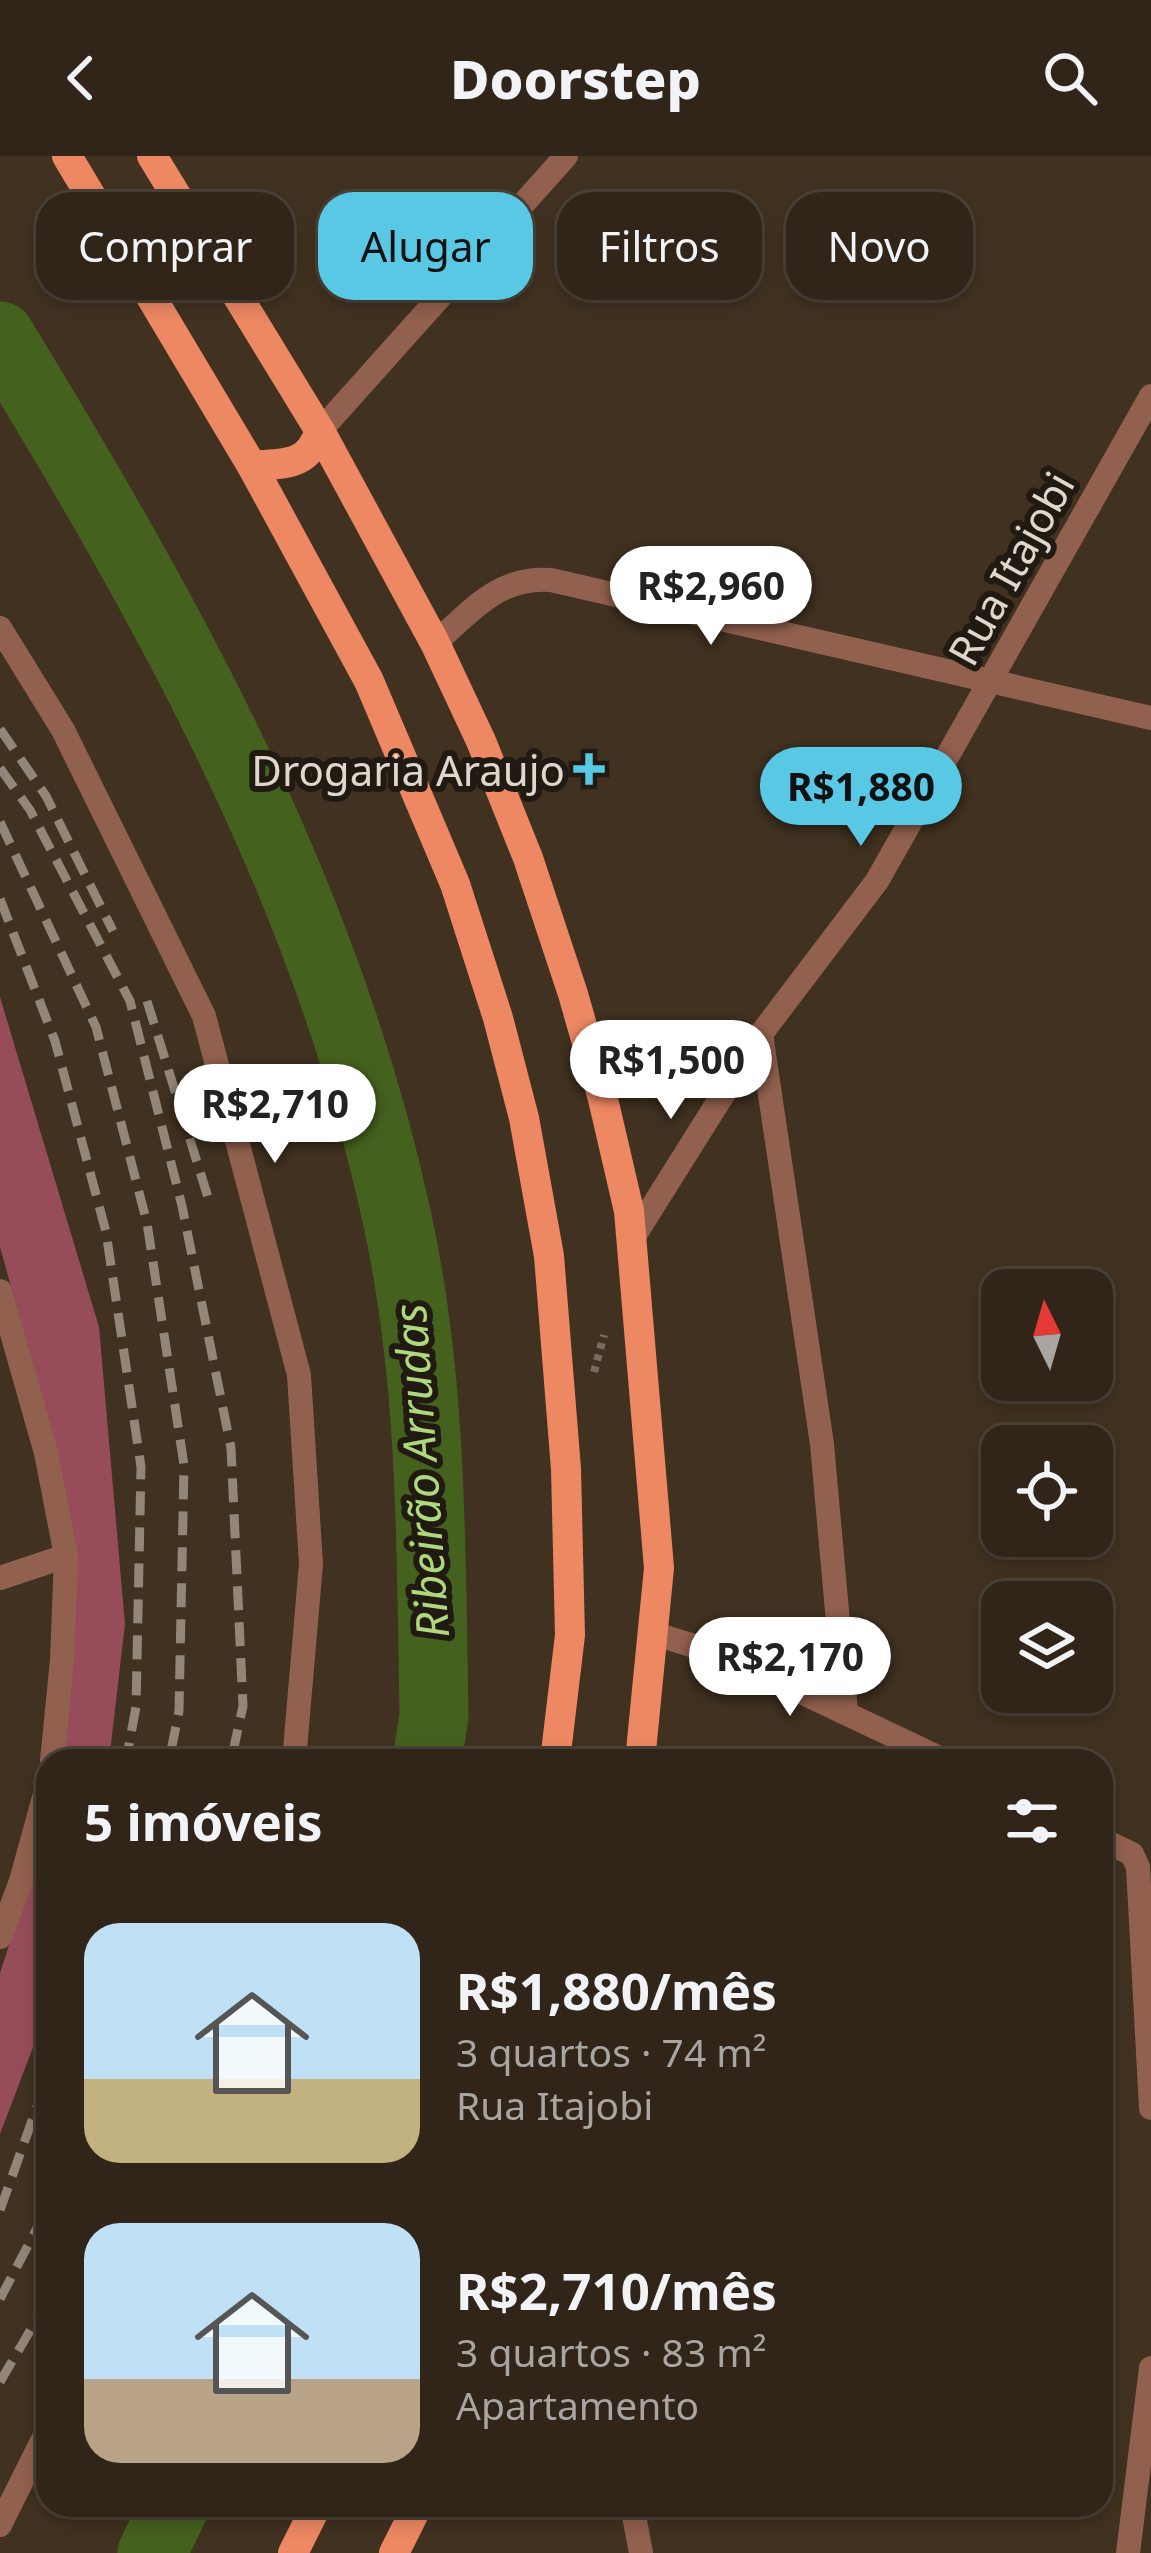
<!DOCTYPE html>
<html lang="pt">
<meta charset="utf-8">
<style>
:root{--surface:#302518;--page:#382d21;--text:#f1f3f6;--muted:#a8a5a2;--line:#4b4237;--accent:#59c8e4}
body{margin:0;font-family:"Noto Sans",sans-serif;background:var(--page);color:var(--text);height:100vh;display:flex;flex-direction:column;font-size:45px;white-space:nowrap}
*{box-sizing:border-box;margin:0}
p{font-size:39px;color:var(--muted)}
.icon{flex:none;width:66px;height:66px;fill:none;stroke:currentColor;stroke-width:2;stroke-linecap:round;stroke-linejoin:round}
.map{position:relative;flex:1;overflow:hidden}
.sheet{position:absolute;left:36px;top:1593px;width:1077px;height:768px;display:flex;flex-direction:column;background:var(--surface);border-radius:36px;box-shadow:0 6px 18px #0003,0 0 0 3px var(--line)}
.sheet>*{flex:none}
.banner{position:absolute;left:36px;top:36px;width:1080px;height:108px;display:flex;gap:24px}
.needle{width:78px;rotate:355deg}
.controls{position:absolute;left:981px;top:1113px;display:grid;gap:24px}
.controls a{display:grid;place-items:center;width:132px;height:132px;border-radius:24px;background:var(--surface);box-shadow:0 6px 18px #0003,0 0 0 3px var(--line);font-size:60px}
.price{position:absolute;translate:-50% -102px;padding:0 27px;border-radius:42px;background:#fff;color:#222;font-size:39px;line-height:78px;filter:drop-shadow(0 3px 6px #0008)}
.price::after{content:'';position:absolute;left:50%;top:72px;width:36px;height:27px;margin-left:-18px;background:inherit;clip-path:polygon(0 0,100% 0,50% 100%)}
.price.active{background:var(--accent);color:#111}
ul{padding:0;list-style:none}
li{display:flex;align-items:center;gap:36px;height:300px;padding:0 48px}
li span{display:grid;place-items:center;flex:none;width:336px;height:240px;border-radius:36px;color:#555}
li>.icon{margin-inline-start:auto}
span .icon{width:144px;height:144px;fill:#fffc;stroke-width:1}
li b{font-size:51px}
h2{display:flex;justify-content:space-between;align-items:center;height:144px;padding:0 48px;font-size:51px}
.tag{padding:0 42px;border-radius:36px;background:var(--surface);box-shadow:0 6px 18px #0003,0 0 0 3px var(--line);font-size:42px;line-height:108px}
.tag.active{background:var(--accent);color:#111}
header{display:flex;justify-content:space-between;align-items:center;height:156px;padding:0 48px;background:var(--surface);font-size:54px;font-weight:800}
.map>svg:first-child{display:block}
</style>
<header><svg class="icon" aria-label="back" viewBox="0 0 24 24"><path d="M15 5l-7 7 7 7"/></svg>Doorstep<svg class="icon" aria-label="search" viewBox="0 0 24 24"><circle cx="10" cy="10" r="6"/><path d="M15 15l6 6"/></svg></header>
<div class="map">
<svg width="1151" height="2397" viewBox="0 0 1151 2397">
<rect width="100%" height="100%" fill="#403120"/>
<g fill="#964d59">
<polygon points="0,841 99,1171 125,1468 109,1605 62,1605 58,1299 0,1091"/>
<polygon points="48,1669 48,1852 0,1978 0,1817"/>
</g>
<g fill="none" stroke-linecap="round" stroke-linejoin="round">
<g stroke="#45611e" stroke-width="69">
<path d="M0 180C171 460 327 739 397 1062 433 1225 431 1394 434 1560L427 1605"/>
<polyline points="152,2397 175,2349"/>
</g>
<polyline stroke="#786b5c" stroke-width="8" stroke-dasharray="6 6" stroke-linecap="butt" points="594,1216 604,1179"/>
<g stroke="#92604e" stroke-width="24">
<polyline points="320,275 566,0"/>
<polyline points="0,472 63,574 204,860 299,1219 311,1408 294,1605"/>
<path d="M435 487C472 455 498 420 551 424L1151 562"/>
<polyline points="761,878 822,1288 846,1555"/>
<polyline points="631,1085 761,878 877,725 1151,240"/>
<polyline points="0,1135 46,1297 66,1400 62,1504 52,1605"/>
<polyline points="0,1422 66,1400"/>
<polyline points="652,1477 723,1499 946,1605"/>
<polyline points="1101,1683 1132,1698 1138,1711 1151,1952"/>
<polyline points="0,1781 21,1725 48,1627"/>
<polyline points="632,2349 641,2397"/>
<polyline points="0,2369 48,2273"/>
<polyline points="1128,2397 1151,2212"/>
</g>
<g stroke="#ee8863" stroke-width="30">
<polyline points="67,0 252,310 369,525 455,728 498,862 524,962 549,1100 566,1313 570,1479 555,1605"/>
<polyline points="152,0 320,275 435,487 481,585 528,702 573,838 603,943 629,1055 659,1412 640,1605"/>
<path d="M252 310C286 307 307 311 320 275"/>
<polyline points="293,2397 317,2349"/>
<polyline points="394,2397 418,2349"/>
</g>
<g stroke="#928678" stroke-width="9" stroke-dasharray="24 12" stroke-linecap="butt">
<polyline points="0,573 46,640 113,775"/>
<polyline points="0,612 30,654 130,845 182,1050 231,1292 243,1550 231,1605"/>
<polyline points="0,666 96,871 147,1067 184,1309 179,1555 169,1605"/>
<polyline points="0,743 55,885 106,1076 141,1311 136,1551 126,1605"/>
<polyline points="147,845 211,1051"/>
<polyline points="0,2054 48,1920"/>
<polyline points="0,2143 48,2051"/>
<polyline points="0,2226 48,2144"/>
</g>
</g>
<path fill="#59c8e4" stroke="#211a13" stroke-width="4.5" d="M583 595h12v12h12v12h-12v12h-12v-12h-12v-12h12z"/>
<g text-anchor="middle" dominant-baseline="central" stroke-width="12" stroke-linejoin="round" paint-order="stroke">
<g font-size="42" fill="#e0d7cc" stroke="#211a13">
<text transform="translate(1010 412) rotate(-61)">Rua Itajobi</text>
</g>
<g font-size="42" fill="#e0d7cc" stroke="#211a13" text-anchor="end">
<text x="565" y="613">Drogaria Araujo</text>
</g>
<g font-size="45" font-style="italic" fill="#aed87b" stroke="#211a13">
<text transform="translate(420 1315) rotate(-94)">Ribeirão Arrudas</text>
</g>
</g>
</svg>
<div class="controls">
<a><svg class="needle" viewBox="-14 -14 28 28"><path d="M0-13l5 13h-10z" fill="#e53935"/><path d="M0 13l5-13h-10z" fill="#a8a5a2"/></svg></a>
<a><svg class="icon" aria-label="locate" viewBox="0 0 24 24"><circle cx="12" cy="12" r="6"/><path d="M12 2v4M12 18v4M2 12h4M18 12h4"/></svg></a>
<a><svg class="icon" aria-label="layers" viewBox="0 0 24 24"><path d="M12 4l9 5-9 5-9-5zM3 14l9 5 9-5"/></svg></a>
</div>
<b class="price" style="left:711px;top:492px">R$2,960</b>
<b class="price active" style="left:861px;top:693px">R$1,880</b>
<b class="price" style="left:671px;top:966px">R$1,500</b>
<b class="price" style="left:275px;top:1010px">R$2,710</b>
<b class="price" style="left:790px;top:1563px">R$2,170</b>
<div class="banner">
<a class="tag">Comprar</a>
<a class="tag active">Alugar</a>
<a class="tag">Filtros</a>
<a class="tag">Novo</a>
</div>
<section class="sheet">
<h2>5 imóveis<svg class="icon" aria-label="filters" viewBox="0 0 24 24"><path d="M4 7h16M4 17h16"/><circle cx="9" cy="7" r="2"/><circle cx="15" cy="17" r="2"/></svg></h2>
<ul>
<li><span style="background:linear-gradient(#bfe0f5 65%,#c2b280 0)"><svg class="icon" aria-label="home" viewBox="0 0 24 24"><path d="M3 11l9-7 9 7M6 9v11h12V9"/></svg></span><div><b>R$1,880/mês</b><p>3 quartos · 74 m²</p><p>Rua Itajobi</p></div></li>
<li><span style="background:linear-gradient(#bfe0f5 65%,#b9a48a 0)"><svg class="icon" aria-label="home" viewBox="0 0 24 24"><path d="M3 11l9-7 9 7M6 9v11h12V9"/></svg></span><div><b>R$2,710/mês</b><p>3 quartos · 83 m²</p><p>Apartamento</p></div></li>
</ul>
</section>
</div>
